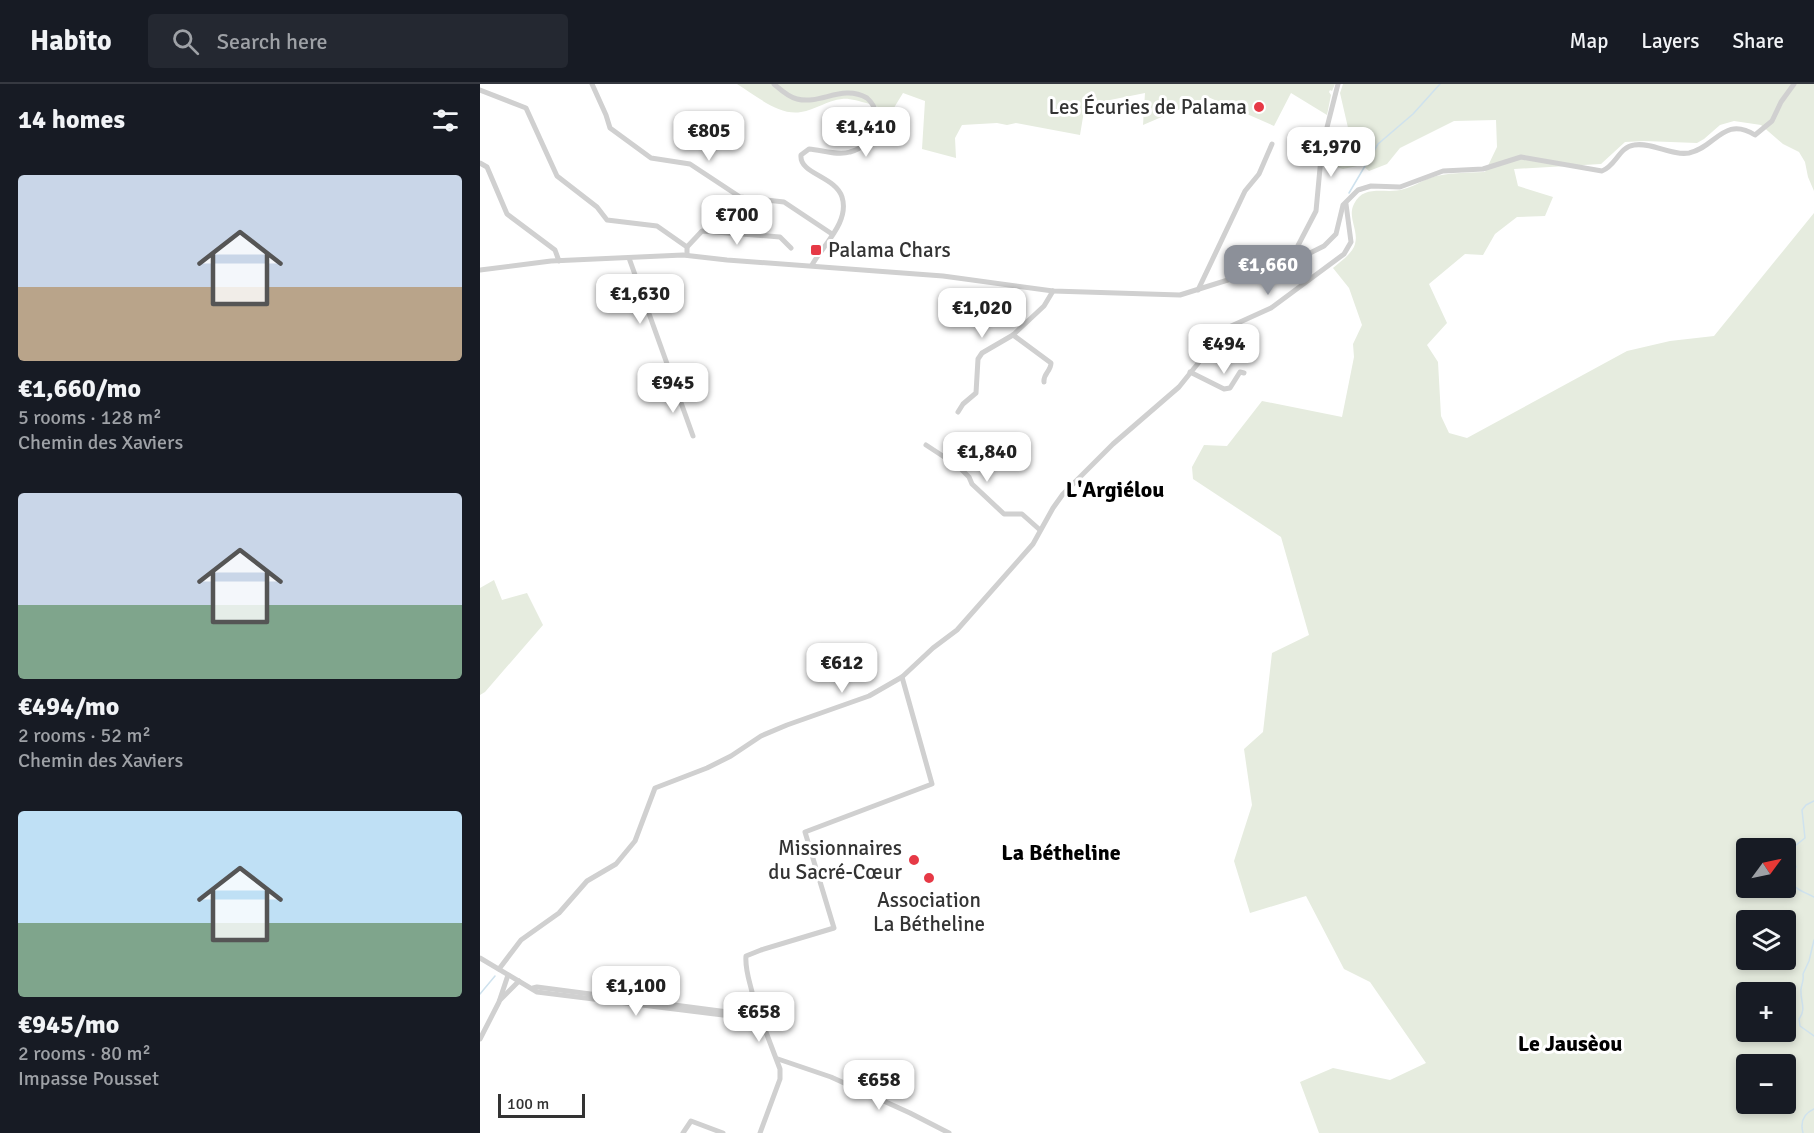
<!DOCTYPE html>
<meta charset="utf-8">
<style>
:root{--surface:#171b24;--page:#242831;--text:#f1f3f6;--muted:#9ea1a6;--line:#363941;--accent:#8c9099}
body{margin:0;font-family:Signika,sans-serif;background:var(--page);color:var(--text);height:100vh;display:flex;flex-direction:column;font-size:22px;white-space:nowrap}
*{box-sizing:border-box;margin:0}
p{font-size:20px;color:var(--muted)}
.icon{flex:none;width:33px;height:33px;fill:none;stroke:currentColor;stroke-width:2;stroke-linecap:round;stroke-linejoin:round}
.map{position:relative;flex:1;overflow:hidden}
.details{display:flex;flex-direction:column;background:var(--surface);width:480px}
.details>*{flex:none}
.needle{width:39px;rotate:57deg}
.fabs{position:absolute;left:1256px;top:754px;display:grid;gap:12px}
.fabs a{display:grid;place-items:center;width:60px;height:60px;border-radius:6px;background:var(--surface);box-shadow:0 3px 9px #0003;font-size:30px}
.scale{position:absolute;left:18px;bottom:15px;width:87px;box-sizing:border-box;padding-left:6px;border:3px solid #333;border-top:0;font-size:16px;line-height:21px;white-space:nowrap;color:#333;-webkit-text-stroke:4px #fff;paint-order:stroke}
.price{position:absolute;translate:-50% -51px;padding:0 14px;border-radius:12px;background:#fff;color:#222;font-size:20px;line-height:39px;filter:drop-shadow(0 2px 3px #0008)}
.price::after{content:'';position:absolute;left:50%;top:36px;width:18px;height:14px;margin-left:-9px;background:inherit;clip-path:polygon(0 0,100% 0,50% 100%)}
.price.active{background:var(--accent);color:#fff}
ul{padding:0;list-style:none}
li{display:grid;align-content:center;gap:12px;height:318px;padding:0 18px}
li span{display:grid;place-items:center;height:186px;border-radius:6px;color:#555}
li>.icon{margin-inline-start:auto}
span .icon{width:108px;height:108px;fill:#fffc;stroke-width:1}
li b{font-size:26px}
h2{display:flex;justify-content:space-between;align-items:center;height:72px;padding:0 18px;font-size:26px}
header{display:flex;align-items:center;gap:36px;box-sizing:border-box;height:84px;padding:0 30px;background:var(--surface);border-bottom:2px solid var(--line)}
header strong{font-size:28px}
nav{display:flex;gap:33px;margin-inline-start:auto;font-size:21px}
.search{width:420px;height:54px;background:var(--page);display:flex;align-items:center;gap:15px;box-sizing:border-box;padding:0 21px;border-radius:6px;color:var(--muted);font-size:22px}
main{display:flex;flex:1;min-height:0}
.map>svg:first-child{display:block}
</style>
<header>
<strong>Habito</strong>
<div class="search"><svg class="icon" aria-label="search" viewBox="0 0 24 24"><circle cx="10" cy="10" r="6"/><path d="M15 15l6 6"/></svg>Search here</div>
<nav><a>Map</a><a>Layers</a><a>Share</a></nav>
</header>
<main>
<section class="details">
<h2>14 homes<svg class="icon" aria-label="filters" viewBox="0 0 24 24"><path d="M4 7h16M4 17h16"/><circle cx="9" cy="7" r="2"/><circle cx="15" cy="17" r="2"/></svg></h2>
<ul>
<li><span style="background:linear-gradient(#c9d6e8 60%,#b9a48a 0)"><svg class="icon" aria-label="home" viewBox="0 0 24 24"><path d="M3 11l9-7 9 7M6 9v11h12V9"/></svg></span><div><b>€1,660/mo</b><p>5 rooms · 128 m²</p><p>Chemin des Xaviers</p></div></li>
<li><span style="background:linear-gradient(#c9d6e8 60%,#7fa58c 0)"><svg class="icon" aria-label="home" viewBox="0 0 24 24"><path d="M3 11l9-7 9 7M6 9v11h12V9"/></svg></span><div><b>€494/mo</b><p>2 rooms · 52 m²</p><p>Chemin des Xaviers</p></div></li>
<li><span style="background:linear-gradient(#bfe0f5 60%,#7fa58c 0)"><svg class="icon" aria-label="home" viewBox="0 0 24 24"><path d="M3 11l9-7 9 7M6 9v11h12V9"/></svg></span><div><b>€945/mo</b><p>2 rooms · 80 m²</p><p>Impasse Pousset</p></div></li>
</ul>
</section>
<div class="map">
<svg width="1334" height="1049" viewBox="0 0 1334 1049">
<rect width="100%" height="100%" fill="#fff"/>
<g fill="#e6ecdf" fill-rule="evenodd">
<path d="M257 0H855L852 7 850 6 849 8 851 11 847 31 811 9 794 42 728 13 663 41 665 9 605 21 600 51 536 39 527 41 517 39 482 41 475 54 476 74 442 65 445 17 423 9 412 27C399 24 373 13 362 15 348 16 335 26 321 28 299 32 275 11 257 0Z"/>
<path d="M863 0H1334V107L1328 93 1325 78 1319 68 1303 60 1281 41 1254 37 1240 41 1224 55 1217 59 1164 57 1145 58 1121 80 1034 85 1038 102 1073 113 1065 132 1037 133 1015 150 1003 171 985 170 949 200 967 239 947 261 958 278 961 332 969 349 987 354 1147 267 1190 257 1234 252 1334 129V1049H839L820 998 853 984 910 996 946 979 890 898 864 885 826 812 770 829 754 777 772 721 764 665 783 648 792 569 829 551 801 453 713 395 712 383 724 361 747 362 782 317 862 333 874 273 873 260 882 241 869 204 853 184C860 178 873 169 875 160 879 146 867 133 874 120 884 99 907 111 924 105 933 103 941 97 950 94 967 88 987 89 1005 88L1017 63 1016 36 974 37 920 64 907 80 889 87 882 81 863 85 850 81 869 48 860 9ZM1266 765H1305V804H1266ZM1266 837H1305V876H1266ZM1266 909H1305V948H1266ZM1266 981H1305V1020H1266Z"/>
<polygon points="14,496 22,516 47,509 63,541 5,608 0,611 0,504"/>
</g>
<g fill="none" stroke-linecap="round" stroke-linejoin="round">
<g stroke="#cfe2ee" stroke-width="1.5">
<polyline points="869,109 898,60 933,30 960,0"/>
<path d="M1334 717 1326 721 1322 726 1325 754 1306 769 1314 776 1316 783C1304 804 1321 806 1334 813"/>
<path d="M1334 856 1329 877 1323 890C1324 897 1322 898 1321 905 1320 918 1327 924 1319 935L1320 942 1334 952"/>
<polyline points="0,910 15,892"/>
<path d="M1323 1049C1320 1038 1323 1030 1334 1025"/>
</g>
<g stroke="#d0d0d0" stroke-width="5">
<polyline points="112,0 126,31 130,44 171,74 210,80 260,113 304,118 352,150"/>
<path d="M294 0C301 6 308 13 317 15 341 21 362 0 387 14 407 32 393 62 370 68 358 72 342 66 329 65L321 71C319 90 355 92 362 113 370 138 343 161 332 181"/>
<polyline points="0,6 46,24 77,92 117,123 127,136 177,142 207,163 207,171"/>
<polyline points="0,79 7,83 27,130 75,166 79,177"/>
<polyline points="207,163 222,147 300,153 311,164"/>
<polyline points="149,174 213,352"/>
<polyline points="811,175 836,127 842,63 858,0"/>
<path d="M0 186 71 177 203 171 247 176 463 192 573 207 700 211 824 172 844 162 856 150 863 121 878 106 891 102 920 103 963 87 1003 85 1041 73 1122 87C1136 82 1139 63 1154 61 1173 58 1191 72 1209 69 1235 64 1244 31 1275 51L1292 37 1301 18 1314 0"/>
<polyline points="718,206 765,107 779,90 792,60"/>
<path d="M533 251 571 279C571 287 563 290 564 298"/>
<polyline points="710,288 744,305 750,304 760,288 764,289"/>
<polyline points="478,328 483,320 496,309 498,275 502,269 533,251 564,222 573,207"/>
<polyline points="446,361 478,382 489,393 492,400 524,430 542,430 560,446"/>
<polyline points="0,874 57,908 267,934"/>
<polyline points="19,885 41,856 79,829 107,797 136,780 155,757 175,704 227,684 251,672 281,652 307,641 389,612 422,593 453,564 477,546 553,460 573,424 583,410 633,360 699,303 740,252 749,243 791,224 864,170 871,158 866,120"/>
<polyline points="53,904 57,903 263,930 284,943 300,985 300,995 280,1049"/>
<polyline points="20,916 39,897"/>
<path d="M273 935C279 914 264 894 266 872L281 866 354 844 325 748 452 700 422 593"/>
<polyline points="0,955 19,918 28,891"/>
<polyline points="298,975 351,993 430,1029 469,1049"/>
<polyline points="203,1049 211,1037 243,1049"/>
</g>
</g>
<g fill="#e63946" stroke="#fff" stroke-width="2">
<circle cx="779" cy="23" r="6"/>
<rect x="330" y="160" width="12" height="12" rx="3"/>
<circle cx="434" cy="776" r="6"/>
<circle cx="449" cy="794" r="6"/>
</g>
<g text-anchor="middle" dominant-baseline="central" stroke-width="6" stroke-linejoin="round" paint-order="stroke">
<g font-size="21" fill="#333" stroke="#fff" text-anchor="end">
<text x="767" y="23">Les Écuries de Palama</text>
<text x="348" y="166" text-anchor="start">Palama Chars</text>
<text x="422" y="764">Missionnaires<tspan x="422" dy="24">du Sacré-Cœur</tspan></text>
<text x="449" y="816" text-anchor="middle">Association<tspan x="449" dy="24">La Bétheline</tspan></text>
</g>
<g font-size="22" font-weight="bold" fill="#000" stroke="#fff">
<text x="635" y="405">L'Argiélou</text>
<text x="581" y="768">La Bétheline</text>
<text x="1090" y="959">Le Jausèou</text>
</g>
</g>
</svg>
<div class="fabs">
<a><svg class="needle" viewBox="-14 -14 28 28"><path d="M0-13l5 13h-10z" fill="#e53935"/><path d="M0 13l5-13h-10z" fill="#9ea1a6"/></svg></a>
<a><svg class="icon" aria-label="layers" viewBox="0 0 24 24"><path d="M12 4l9 5-9 5-9-5zM3 14l9 5 9-5"/></svg></a>
<a>+</a>
<a>−</a>
</div>
<div class="scale">100 m</div>
<b class="price" style="left:386px;top:74px">€1,410</b>
<b class="price" style="left:229px;top:78px">€805</b>
<b class="price" style="left:851px;top:94px">€1,970</b>
<b class="price" style="left:257px;top:162px">€700</b>
<b class="price active" style="left:788px;top:212px">€1,660</b>
<b class="price" style="left:160px;top:241px">€1,630</b>
<b class="price" style="left:502px;top:255px">€1,020</b>
<b class="price" style="left:744px;top:291px">€494</b>
<b class="price" style="left:193px;top:330px">€945</b>
<b class="price" style="left:507px;top:399px">€1,840</b>
<b class="price" style="left:362px;top:610px">€612</b>
<b class="price" style="left:156px;top:933px">€1,100</b>
<b class="price" style="left:279px;top:959px">€658</b>
<b class="price" style="left:399px;top:1027px">€658</b>
</div>
</main>
